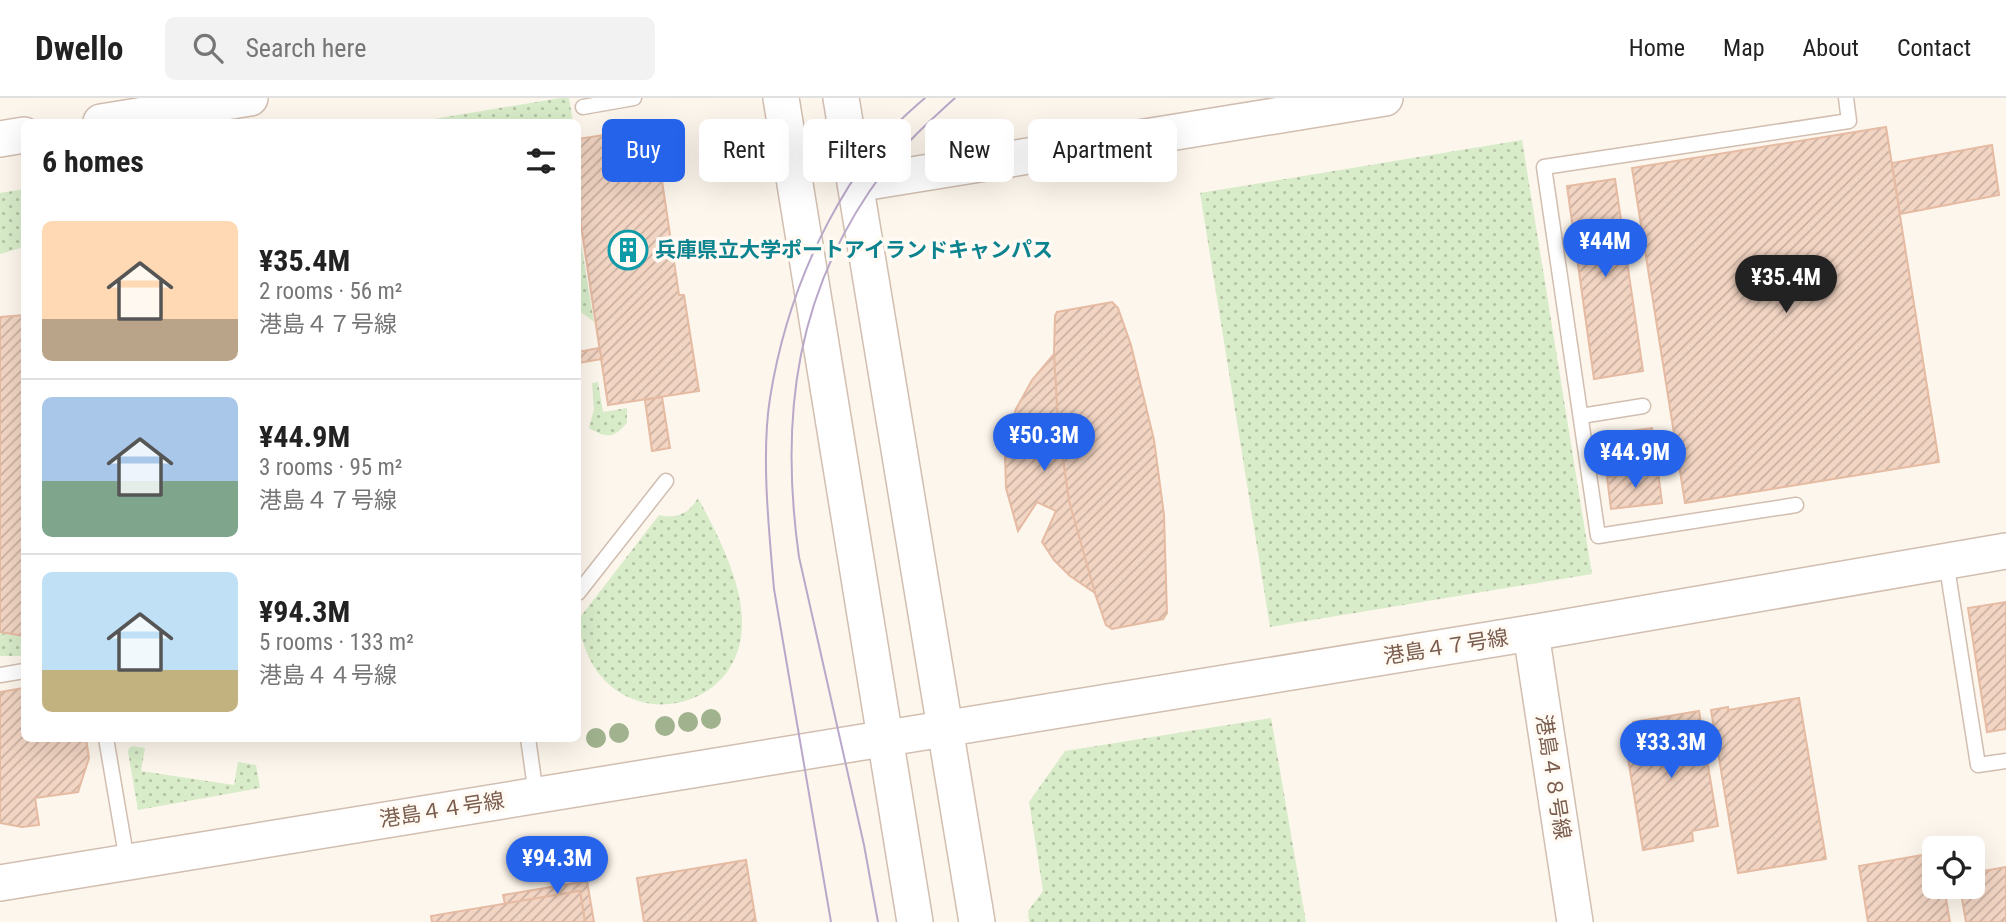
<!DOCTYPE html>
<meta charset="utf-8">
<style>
:root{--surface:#fff;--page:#f2f2f2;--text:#222;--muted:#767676;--line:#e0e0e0;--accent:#2563eb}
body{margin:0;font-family:"Roboto Condensed","Noto Sans JP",sans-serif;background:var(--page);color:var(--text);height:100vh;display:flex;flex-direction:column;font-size:26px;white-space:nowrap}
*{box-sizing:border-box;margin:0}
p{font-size:23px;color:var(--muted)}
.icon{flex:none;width:38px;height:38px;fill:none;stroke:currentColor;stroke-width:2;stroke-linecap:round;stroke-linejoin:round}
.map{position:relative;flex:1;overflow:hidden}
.details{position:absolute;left:21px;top:21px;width:560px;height:623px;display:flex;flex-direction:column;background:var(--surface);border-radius:10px;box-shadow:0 7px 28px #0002}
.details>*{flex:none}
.top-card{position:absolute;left:602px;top:21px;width:665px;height:63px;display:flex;gap:14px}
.controls{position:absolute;left:1922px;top:738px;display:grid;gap:14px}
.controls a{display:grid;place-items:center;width:63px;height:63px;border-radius:10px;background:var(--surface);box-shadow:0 7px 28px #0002;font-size:35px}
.price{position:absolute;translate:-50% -60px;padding:0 16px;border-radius:24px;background:var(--accent);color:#fff;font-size:23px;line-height:46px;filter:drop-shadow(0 2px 4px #0008)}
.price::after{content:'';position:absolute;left:50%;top:42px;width:21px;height:16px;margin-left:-10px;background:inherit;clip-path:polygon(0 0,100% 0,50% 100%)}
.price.current{background:#222;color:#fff}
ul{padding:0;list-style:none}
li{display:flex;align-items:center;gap:21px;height:175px;padding:0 21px}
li+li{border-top:2px solid var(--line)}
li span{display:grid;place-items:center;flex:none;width:196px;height:140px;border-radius:10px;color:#555}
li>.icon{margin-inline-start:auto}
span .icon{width:84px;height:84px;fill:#fffc;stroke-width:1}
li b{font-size:30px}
h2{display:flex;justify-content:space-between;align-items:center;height:84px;padding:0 21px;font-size:30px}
.pill{padding:0 24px;border-radius:10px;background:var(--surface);box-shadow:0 7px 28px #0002;font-size:24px;line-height:63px}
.pill.current{background:var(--accent);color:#fff}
header{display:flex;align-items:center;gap:42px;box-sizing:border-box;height:98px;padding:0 35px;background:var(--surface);border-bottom:2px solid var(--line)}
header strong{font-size:33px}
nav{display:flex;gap:38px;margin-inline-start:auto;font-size:24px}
.search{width:490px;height:63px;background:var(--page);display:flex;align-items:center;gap:18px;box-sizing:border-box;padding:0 24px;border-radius:10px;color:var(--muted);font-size:26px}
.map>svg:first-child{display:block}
</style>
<header>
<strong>Dwello</strong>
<div class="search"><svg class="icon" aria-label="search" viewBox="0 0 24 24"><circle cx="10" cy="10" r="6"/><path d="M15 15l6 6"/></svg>Search here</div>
<nav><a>Home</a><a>Map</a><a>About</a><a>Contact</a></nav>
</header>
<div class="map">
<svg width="2006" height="824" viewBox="0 0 2006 824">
<defs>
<pattern id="grass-dots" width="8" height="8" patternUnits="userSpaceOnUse" patternTransform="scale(1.75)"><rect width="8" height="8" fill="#d8ecc9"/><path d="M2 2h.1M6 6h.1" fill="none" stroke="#b4c2a5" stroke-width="1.8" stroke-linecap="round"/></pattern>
<pattern id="building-hatch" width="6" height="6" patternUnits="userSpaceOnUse" patternTransform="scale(1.75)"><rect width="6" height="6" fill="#f3d5c3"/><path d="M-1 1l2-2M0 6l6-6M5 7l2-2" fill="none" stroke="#cab0a1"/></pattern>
</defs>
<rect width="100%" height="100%" fill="#fdf6ec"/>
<g fill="url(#grass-dots)">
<polygon points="560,0 569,0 573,24 416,24"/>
<polygon points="1522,42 1592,476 1270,529 1200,95"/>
<polygon points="24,91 24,149 0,156 0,95"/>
<polygon points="578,128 594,224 578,212"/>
<path d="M598 284 603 314 627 310V325C613 341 606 340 589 330L594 311 592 285Z"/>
<path d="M698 400C717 435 743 485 742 526 741 618 614 639 584 547 581 537 577 533 578 522L659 417C676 421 689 416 698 400Z"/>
<polygon points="0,535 24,539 24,558 0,558"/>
<polygon points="1271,620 1306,824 1029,824 1028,813 1043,793 1029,704 1065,653"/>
<polygon points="133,648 145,650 141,673 234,687 238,664 256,667 260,690 138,712 128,654 129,650"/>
</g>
<g fill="url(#building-hatch)" stroke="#e6bba3" stroke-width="2">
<polygon points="654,29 679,197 684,197 699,293 608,307 578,107 578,41"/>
<polygon points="1886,29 1939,364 1685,405 1632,70"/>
<polygon points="1992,47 1999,97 1900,116 1892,65"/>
<polygon points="1615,81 1643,273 1594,281 1567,88"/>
<polygon points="1112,204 1118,210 1131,247 1154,342 1164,417 1167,515 1163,521 1112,531 1106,527 1085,467 1069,403 1058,327 1054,256 1055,218 1057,214"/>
<polygon points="24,217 24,538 0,534 0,219"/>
<polygon points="599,250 602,261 578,265 578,254"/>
<polygon points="1054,256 1058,327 1069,403 1095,495 1070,478 1054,462 1042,444 1056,413 1037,404 1018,433 1006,390 1005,356 1009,333 1016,311 1032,282"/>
<polygon points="662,299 670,350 652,353 645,302"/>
<polygon points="1652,330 1656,358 1604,366 1600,337"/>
<polygon points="1658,373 1662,405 1611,411 1607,379"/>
<polygon points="2006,504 2006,631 1987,634 1968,510"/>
<polygon points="24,590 24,640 86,640 89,660 78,694 35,700 39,727 22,729 0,725 0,594"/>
<polygon points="1799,600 1826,761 1738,775 1711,612 1728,609 1728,612"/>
<polygon points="1699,613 1718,728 1692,733 1693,743 1643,752 1627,654 1638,652 1633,624"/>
<polygon points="1934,755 1934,789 1944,789 1950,824 1868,824 1859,768"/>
<polygon points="746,762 756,824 644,824 637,780"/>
<polygon points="2006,769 2006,824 1966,824 1960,789 1972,789 1972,775"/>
<polygon points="587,783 594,824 585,824 580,793 505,806 503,797"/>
<polygon points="580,793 585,824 432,824 431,818"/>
</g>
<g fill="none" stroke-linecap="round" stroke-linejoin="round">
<defs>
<g id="service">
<polyline points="583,9 634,0"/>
<polyline points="1581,318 1643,308"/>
<polyline points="1796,407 1598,438 1544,69 1849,23 1846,0"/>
<polyline points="1946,463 1978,667 2006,663"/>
<polyline points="578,495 666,383"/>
<polyline points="0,577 24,573"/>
<polyline points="106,640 127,763"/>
<polyline points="528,640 536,697"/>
</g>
<g id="tertiary">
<polyline points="781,0 915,824"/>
<polyline points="841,0 977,824"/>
<polyline points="101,24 250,0"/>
<polyline points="0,41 24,37"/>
<polyline points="856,86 1385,0"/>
<polyline points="1531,535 1575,824"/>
<polyline points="0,785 1531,535 2006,453"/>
</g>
</defs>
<use href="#service" stroke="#d1beb0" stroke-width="17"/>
<use href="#tertiary" stroke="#d1beb0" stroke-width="38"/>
<use href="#service" stroke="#fff" stroke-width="14"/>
<use href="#tertiary" stroke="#fff" stroke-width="35"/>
<g stroke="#b9a8c9" stroke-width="2">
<path d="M831 824 774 491C769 433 761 357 770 300 782 225 809 152 849 88 856 78 862 66 869 57 885 36 905 17 925 0"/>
<path d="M878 824 864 747 799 459C779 317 796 190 884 73 904 46 930 23 955 0"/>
</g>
</g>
<g fill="#a0b28e">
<circle cx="711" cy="621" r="10"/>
<circle cx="688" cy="624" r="10"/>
<circle cx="665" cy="628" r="10"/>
<circle cx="619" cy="635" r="10"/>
<circle cx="596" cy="640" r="10"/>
</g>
<defs>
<symbol id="building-ring" viewBox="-11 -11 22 22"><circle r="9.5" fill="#fffaf3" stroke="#0f9aa8" stroke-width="1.5"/><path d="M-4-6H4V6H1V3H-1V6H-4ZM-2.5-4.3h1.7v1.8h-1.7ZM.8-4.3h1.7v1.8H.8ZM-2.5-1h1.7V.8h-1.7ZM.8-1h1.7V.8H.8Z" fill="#0f9aa8"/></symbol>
</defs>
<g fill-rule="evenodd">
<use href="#building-ring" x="606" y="130" width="44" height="44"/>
</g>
<g text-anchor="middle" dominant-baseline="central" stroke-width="7" stroke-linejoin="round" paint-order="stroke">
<g font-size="21" font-weight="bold" fill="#0d838f" stroke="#fffaf3" text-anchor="start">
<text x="655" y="152">兵庫県立大学ポートアイランドキャンパス</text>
</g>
<g font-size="21" fill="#7a5c4d" stroke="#fffaf3">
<text transform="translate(1446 549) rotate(-9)">港島４７号線</text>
<text transform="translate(1553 679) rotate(81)">港島４８号線</text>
<text transform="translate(442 712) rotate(-9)">港島４４号線</text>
</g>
</g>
</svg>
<div class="controls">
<a><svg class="icon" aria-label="locate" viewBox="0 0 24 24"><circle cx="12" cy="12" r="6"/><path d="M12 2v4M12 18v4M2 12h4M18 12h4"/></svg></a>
</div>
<b class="price" style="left:1605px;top:181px">¥44M</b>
<b class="price current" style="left:1786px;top:217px">¥35.4M</b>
<b class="price" style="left:1044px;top:375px">¥50.3M</b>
<b class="price" style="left:1635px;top:392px">¥44.9M</b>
<b class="price" style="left:1671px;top:682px">¥33.3M</b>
<b class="price" style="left:557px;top:798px">¥94.3M</b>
<div class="top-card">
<a class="pill current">Buy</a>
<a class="pill">Rent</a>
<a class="pill">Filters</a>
<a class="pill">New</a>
<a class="pill">Apartment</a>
</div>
<section class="details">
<h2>6 homes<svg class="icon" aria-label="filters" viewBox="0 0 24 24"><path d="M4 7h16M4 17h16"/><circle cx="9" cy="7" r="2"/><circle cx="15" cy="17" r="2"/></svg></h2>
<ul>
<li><span style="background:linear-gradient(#ffd9b3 70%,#b9a48a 0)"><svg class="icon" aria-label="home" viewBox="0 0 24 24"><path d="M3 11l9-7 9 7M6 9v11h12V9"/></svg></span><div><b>¥35.4M</b><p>2 rooms · 56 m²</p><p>港島４７号線</p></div></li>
<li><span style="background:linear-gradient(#a9c7e8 60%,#7fa58c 0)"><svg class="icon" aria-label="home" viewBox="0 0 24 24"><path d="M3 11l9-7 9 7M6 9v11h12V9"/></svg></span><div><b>¥44.9M</b><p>3 rooms · 95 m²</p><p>港島４７号線</p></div></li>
<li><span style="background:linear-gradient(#bfe0f5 70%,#c2b280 0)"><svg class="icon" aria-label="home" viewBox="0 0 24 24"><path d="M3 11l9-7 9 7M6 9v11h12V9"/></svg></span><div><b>¥94.3M</b><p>5 rooms · 133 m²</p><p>港島４４号線</p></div></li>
</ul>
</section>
</div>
